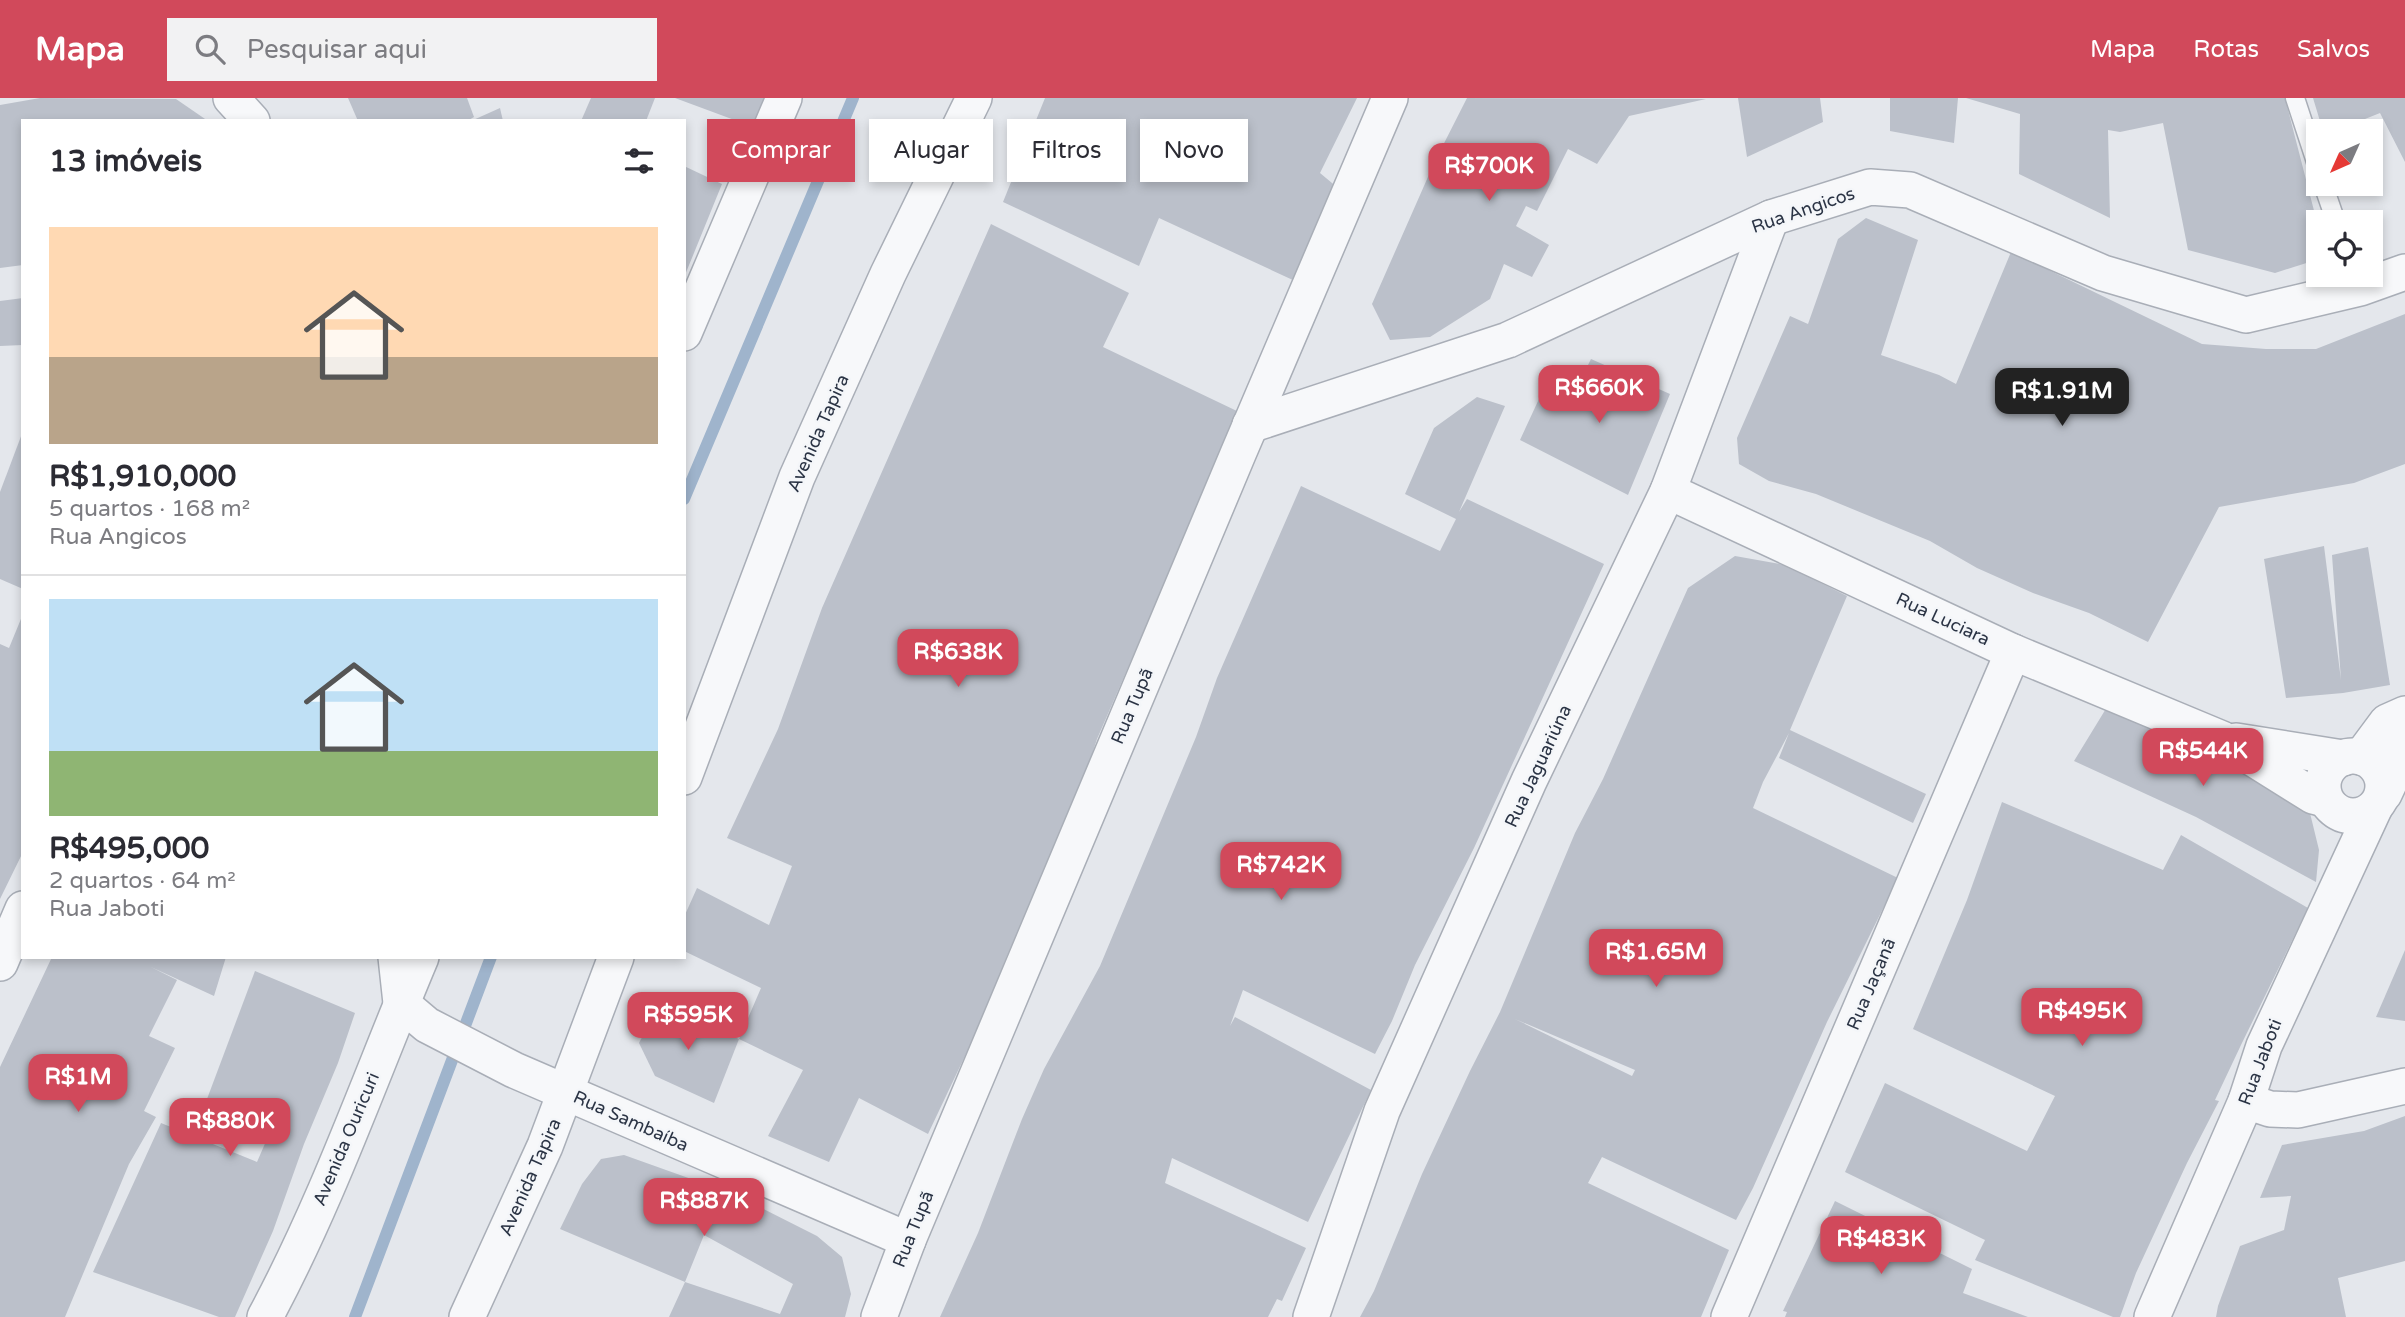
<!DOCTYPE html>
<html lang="pt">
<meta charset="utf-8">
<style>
:root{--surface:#fff;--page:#f2f2f3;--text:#2b2b33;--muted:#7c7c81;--line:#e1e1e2;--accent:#d1495b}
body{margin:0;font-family:"Varela Round",sans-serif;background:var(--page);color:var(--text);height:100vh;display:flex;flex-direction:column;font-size:26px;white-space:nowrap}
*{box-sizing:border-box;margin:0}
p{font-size:23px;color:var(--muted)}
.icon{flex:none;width:38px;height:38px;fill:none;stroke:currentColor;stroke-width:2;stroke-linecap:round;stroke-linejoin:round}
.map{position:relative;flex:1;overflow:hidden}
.details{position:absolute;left:21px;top:21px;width:665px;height:840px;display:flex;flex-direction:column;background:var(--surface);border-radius:0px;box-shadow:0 4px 10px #0003}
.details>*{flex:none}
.guide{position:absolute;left:707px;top:21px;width:665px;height:63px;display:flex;gap:14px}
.needle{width:46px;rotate:225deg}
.tools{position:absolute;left:2306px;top:21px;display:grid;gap:14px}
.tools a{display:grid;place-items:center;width:77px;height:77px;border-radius:0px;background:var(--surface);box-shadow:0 4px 10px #0003;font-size:35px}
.price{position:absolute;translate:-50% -60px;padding:0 16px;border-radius:14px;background:var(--accent);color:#fff;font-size:23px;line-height:46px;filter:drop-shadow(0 2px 4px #0008)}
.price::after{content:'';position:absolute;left:50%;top:42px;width:21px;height:16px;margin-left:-10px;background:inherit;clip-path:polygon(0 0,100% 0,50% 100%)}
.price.selected{background:#222;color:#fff}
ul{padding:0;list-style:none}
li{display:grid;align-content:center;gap:14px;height:371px;padding:0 28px}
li+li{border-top:2px solid var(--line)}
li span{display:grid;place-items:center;height:217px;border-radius:0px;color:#555}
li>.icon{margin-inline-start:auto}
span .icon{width:126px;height:126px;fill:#fffc;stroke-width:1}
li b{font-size:30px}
h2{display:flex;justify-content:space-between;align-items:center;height:84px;padding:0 28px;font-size:30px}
.pill{padding:0 24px;border-radius:0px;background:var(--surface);box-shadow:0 4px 10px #0003;font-size:24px;line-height:63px}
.pill.selected{background:var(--accent);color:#fff}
header{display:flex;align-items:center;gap:42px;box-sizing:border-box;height:98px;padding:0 35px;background:var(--accent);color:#fff}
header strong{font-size:33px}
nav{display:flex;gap:38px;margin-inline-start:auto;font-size:24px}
.search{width:490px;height:63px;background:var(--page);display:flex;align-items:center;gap:18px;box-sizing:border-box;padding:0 24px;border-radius:0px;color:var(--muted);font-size:26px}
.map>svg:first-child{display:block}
</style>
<header>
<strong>Mapa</strong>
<div class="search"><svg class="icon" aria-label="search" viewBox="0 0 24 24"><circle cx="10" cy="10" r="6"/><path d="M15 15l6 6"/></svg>Pesquisar aqui</div>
<nav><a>Mapa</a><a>Rotas</a><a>Salvos</a></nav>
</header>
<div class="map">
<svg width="2405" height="1219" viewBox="0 0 2405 1219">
<rect width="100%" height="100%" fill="#e4e7ec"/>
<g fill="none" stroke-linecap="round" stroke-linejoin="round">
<g stroke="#9fb4cc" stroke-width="12">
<polyline points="684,401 853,0"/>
<polyline points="355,1219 491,859"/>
</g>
</g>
<g fill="#bbc0ca" fill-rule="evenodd">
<polygon points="40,0 176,1 208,23 23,23 23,167 0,170 0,7"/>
<polygon points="348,0 467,0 474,19 467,23 358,23"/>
<polygon points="591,0 655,0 646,23 581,23"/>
<polygon points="675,0 764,0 756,30"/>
<polygon points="1045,0 1357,0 1320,75 1338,90 1295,183 1159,120 1139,168 1003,104"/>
<polygon points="1467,0 1706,1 1629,18 1597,66 1568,51 1537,113 1526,108 1516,128 1549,147 1532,179 1504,166 1490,201 1430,239 1390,242 1372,206 1435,63"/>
<polygon points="1738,0 1820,0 1823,24 1747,59"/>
<polygon points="1890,0 1958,0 1954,45 1890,33"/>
<polygon points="1966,0 2285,0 2319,132 2319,161 2275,175 2188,152 2163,25 2120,34 2108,32 2110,120 2019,76 2020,16"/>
<polygon points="2313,0 2405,0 2405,64 2380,15 2335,33 2323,33"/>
<polygon points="500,10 503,23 471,23"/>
<polygon points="684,68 722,86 685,177 684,177"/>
<polygon points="1866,120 1918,142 1881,257 1939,277 1956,286 2011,154 2202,246 2266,251 2316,251 2405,216 2405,366 2354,385 2219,409 2148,544 2089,515 2033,495 1977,470 1930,443 1816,396 1769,383 1739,366 1737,340 1790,218 1808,226 1838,141"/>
<polygon points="991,126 1129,195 1103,249 1239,314 1097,641 1080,693 1007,858 982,922 928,1036 859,1000 829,1064 768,1038 803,972 739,941 761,890 684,853 684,819 697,790 769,827 792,768 727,740 778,631 822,510"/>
<polygon points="23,200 23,247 0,248 0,203"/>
<polygon points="1591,261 1670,296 1628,397 1520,342 1545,288 1571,301"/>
<polygon points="1477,299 1505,308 1459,414 1467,401 1604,466 1474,750 1415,867 1392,923 1375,956 1243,892 1230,928 1235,919 1371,992 1308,1124 1172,1060 1165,1085 1306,1150 1282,1203 1277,1201 1268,1219 940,1219 978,1135 1022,1021 1044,971 1100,868 1196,639 1217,580 1301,388 1440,453 1456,421 1405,396 1434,330"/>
<polygon points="23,333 23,491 0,481 0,394"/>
<polygon points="2324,448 2341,582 2332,457 2368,449 2390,587 2343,595 2286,600 2264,461"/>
<path d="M1735 458 1785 467 1847 498 1790 632 1926 696 1913 725 1779 660 1789 635 1763 684 1753 710 1898 780 1827 924 1753 1090 1736 1122 1602 1059 1588 1085 1729 1152 1701 1219H1360L1374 1193 1422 1076 1470 973 1500 914 1575 735 1603 681 1688 490ZM1515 921 1635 972 1632 978Z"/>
<polygon points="23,516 23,754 0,801 0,546 9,550"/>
<polygon points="2107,609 2222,658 2310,715 2319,752 2316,784 2196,719 2074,663"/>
<polygon points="2002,704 2163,772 2181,737 2308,810 2241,947 2215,1002 2219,1003 2187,1065 2136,1175 2120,1219 2113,1219 1975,1162 1985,1142 1845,1074 1885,985 2027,1053 2055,998 1913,931 1967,802"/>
<polygon points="2405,852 2405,923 2376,919"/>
<polygon points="52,859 226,859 214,898 151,869 177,882 149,938 175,950 144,1013 156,1019 129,1066 65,1219 0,1219 0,969"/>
<polygon points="255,873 355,915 338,965 304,1046 273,1133 235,1219 219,1219 93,1174 161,1025 257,1064 270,1034 204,1009"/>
<polygon points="661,903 739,941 714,1005 655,978 639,945"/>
<polygon points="2405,1018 2405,1163 2338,1180 2346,1219 2216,1219 2218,1208 2240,1148 2284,1132 2291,1098 2260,1100 2282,1047 2364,1033"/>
<polygon points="624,1057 736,1097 817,1138 842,1159 851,1196 845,1219 669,1219 685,1184 780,1216 793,1186 704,1137 685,1184 560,1131 582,1086 601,1061"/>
<polygon points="1835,1103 1972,1171 1963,1195 2028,1219 1785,1219 1787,1214 1783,1213"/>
</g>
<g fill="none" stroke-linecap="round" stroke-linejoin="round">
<defs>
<g id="lane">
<polyline points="2295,0 2319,73"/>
<polyline points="2323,86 2336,124"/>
</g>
<g id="street">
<polyline points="231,0 252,23"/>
<polyline points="684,235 784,0"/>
<polyline points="1250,327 1508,242 1771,120 1870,89 1910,92 2103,175 2246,217 2360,190 2405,174"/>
<polyline points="1668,393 2013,554 2222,641 2313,698 2325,701"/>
<polyline points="2236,643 2343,660"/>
<circle cx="2353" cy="688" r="30"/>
<polyline points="2361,659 2387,624 2405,616"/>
<polyline points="684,679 797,379 888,176 974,0"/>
<polyline points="2384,696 2405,651"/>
<polyline points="396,859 401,905 427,927 514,972 908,1142"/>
<polyline points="0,865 23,811"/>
<polyline points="2246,1003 2270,1011 2298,1012 2405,988"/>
<path d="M265 1219C327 1104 370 980 421 859"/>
<polyline points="467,1219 545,1048 616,859"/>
<polyline points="879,1219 908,1142 1238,356 1390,0"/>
<polyline points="1311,1219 1382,1013 1529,683 1668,393 1771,120"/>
<polyline points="1729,1219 2013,554"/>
<polyline points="2152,1219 2246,1003 2264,948 2374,711"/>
</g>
</defs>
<use href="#lane" stroke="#a9aeb7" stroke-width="21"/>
<use href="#street" stroke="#a9aeb7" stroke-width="38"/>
<use href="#lane" stroke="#f7f8fa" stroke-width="18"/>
<use href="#street" stroke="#f7f8fa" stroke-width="35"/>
</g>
<g text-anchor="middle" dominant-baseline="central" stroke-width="5" stroke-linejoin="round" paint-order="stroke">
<g font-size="18" fill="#2b3445" stroke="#f4f6f9">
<text transform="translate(1803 112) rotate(-19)">Rua Angicos</text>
<text transform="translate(818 335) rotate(-66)">Avenida Tapira</text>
<text transform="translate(1943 521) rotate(25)">Rua Luciara</text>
<text transform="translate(1132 608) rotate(-67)">Rua Tupã</text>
<text transform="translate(1538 668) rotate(-65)">Rua Jaguariúna</text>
<text transform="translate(1871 886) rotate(-67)">Rua Jaçanã</text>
<text transform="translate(2260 964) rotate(-69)">Rua Jaboti</text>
<text transform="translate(631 1023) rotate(24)">Rua Sambaíba</text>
<text transform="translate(346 1041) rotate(-67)">Avenida Ouricuri</text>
<text transform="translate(530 1079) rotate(-66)">Avenida Tapira</text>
<text transform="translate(913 1131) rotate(-68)">Rua Tupã</text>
</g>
</g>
</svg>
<div class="tools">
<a><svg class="needle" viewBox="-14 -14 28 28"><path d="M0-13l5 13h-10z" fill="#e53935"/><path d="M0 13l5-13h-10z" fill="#7c7c81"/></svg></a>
<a><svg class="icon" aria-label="locate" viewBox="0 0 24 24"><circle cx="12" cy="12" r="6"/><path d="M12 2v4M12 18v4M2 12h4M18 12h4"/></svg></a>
</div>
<b class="price" style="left:1489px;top:105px">R$700K</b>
<b class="price" style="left:1599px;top:327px">R$660K</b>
<b class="price selected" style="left:2062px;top:330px">R$1.91M</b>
<b class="price" style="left:958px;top:591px">R$638K</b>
<b class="price" style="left:2203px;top:690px">R$544K</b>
<b class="price" style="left:1281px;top:804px">R$742K</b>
<b class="price" style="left:1656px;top:891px">R$1.65M</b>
<b class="price" style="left:2082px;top:950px">R$495K</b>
<b class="price" style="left:688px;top:954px">R$595K</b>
<b class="price" style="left:78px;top:1016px">R$1M</b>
<b class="price" style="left:230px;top:1060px">R$880K</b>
<b class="price" style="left:704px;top:1140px">R$887K</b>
<b class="price" style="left:1881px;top:1178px">R$483K</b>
<div class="guide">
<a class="pill selected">Comprar</a>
<a class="pill">Alugar</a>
<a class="pill">Filtros</a>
<a class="pill">Novo</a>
</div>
<section class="details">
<h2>13 imóveis<svg class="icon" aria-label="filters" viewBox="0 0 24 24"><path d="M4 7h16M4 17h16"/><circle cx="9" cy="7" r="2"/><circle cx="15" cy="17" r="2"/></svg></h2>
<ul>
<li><span style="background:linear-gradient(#ffd9b3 60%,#b9a48a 0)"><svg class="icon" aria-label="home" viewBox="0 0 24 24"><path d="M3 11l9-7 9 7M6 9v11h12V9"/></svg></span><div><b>R$1,910,000</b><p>5 quartos · 168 m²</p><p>Rua Angicos</p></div></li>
<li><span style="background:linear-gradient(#bfe0f5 70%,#8fb573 0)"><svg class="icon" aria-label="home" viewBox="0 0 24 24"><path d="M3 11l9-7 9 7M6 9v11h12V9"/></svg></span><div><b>R$495,000</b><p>2 quartos · 64 m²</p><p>Rua Jaboti</p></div></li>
</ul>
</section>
</div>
